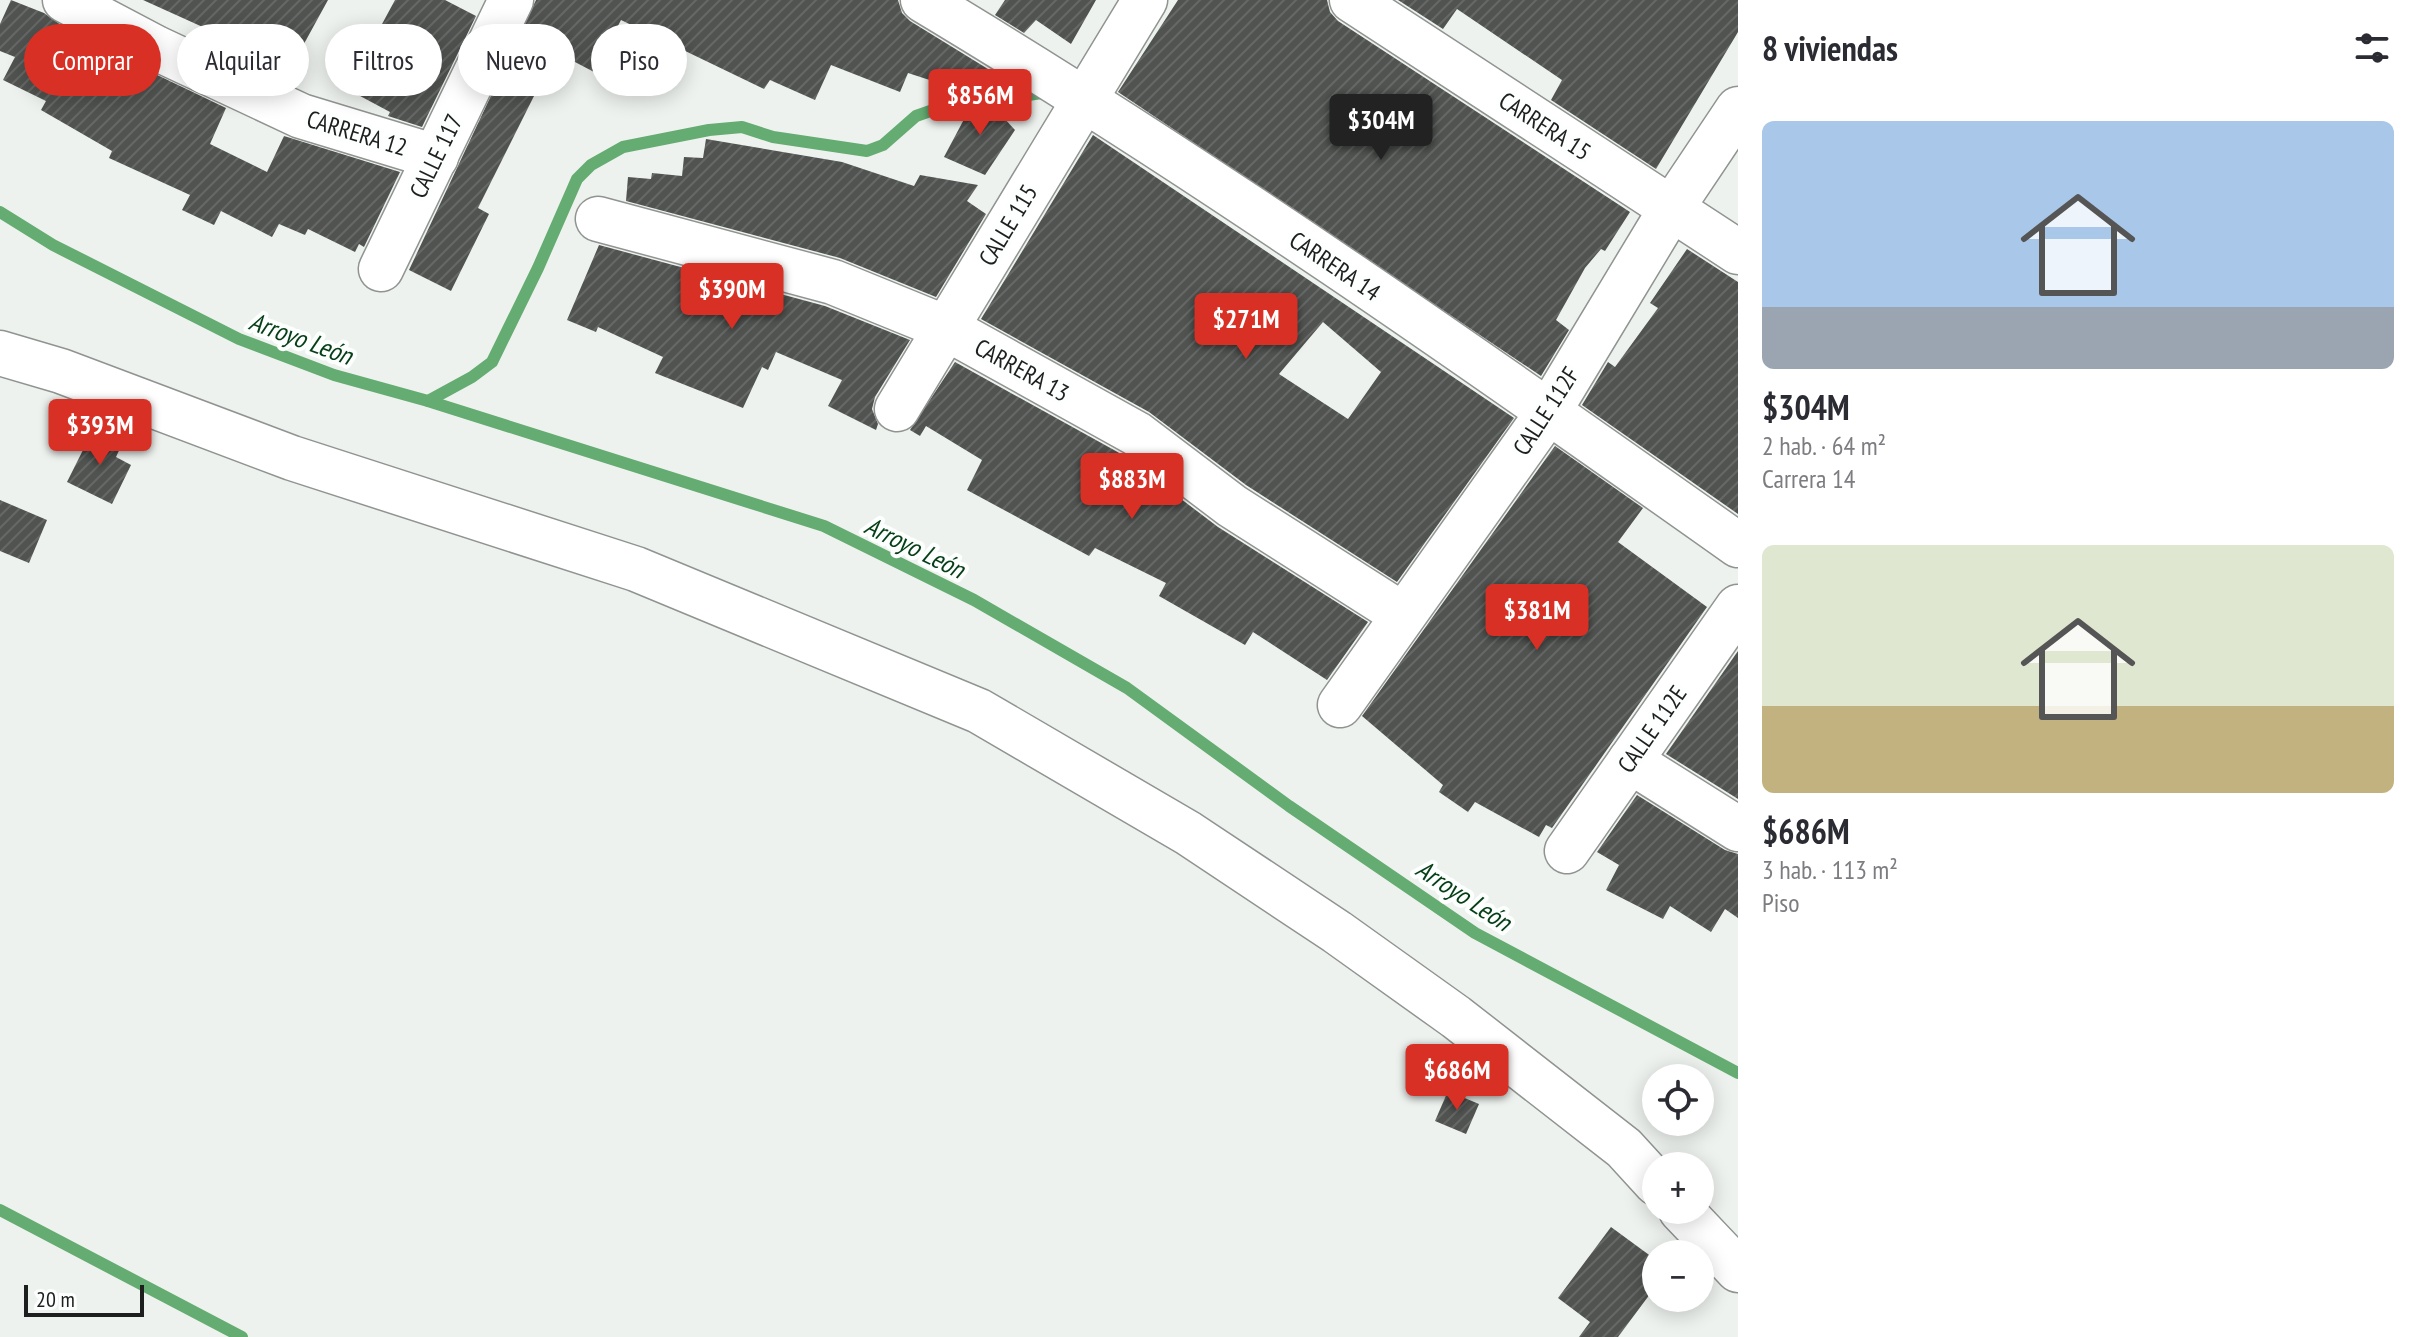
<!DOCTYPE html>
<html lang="es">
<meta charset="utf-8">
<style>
:root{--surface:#fff;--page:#f2f2f3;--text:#2b2b33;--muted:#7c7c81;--accent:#d93025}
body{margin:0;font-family:"PT Sans Narrow",sans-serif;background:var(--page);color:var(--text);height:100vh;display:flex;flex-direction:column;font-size:30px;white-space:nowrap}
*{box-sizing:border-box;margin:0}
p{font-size:26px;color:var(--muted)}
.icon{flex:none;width:44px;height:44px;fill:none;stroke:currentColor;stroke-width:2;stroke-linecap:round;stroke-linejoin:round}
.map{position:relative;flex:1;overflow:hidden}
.panel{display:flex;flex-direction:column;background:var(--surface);width:680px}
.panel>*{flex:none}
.guide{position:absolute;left:24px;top:24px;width:760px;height:72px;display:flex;gap:16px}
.tools{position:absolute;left:1642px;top:1064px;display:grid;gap:16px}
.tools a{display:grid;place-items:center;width:72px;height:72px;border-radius:50%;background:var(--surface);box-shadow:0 4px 20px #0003;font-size:40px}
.scale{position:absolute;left:24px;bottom:20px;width:120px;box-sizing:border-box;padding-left:8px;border:4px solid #1d1f1e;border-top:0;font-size:22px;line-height:28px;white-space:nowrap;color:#1d1f1e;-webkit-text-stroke:6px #fcfffd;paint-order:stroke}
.price{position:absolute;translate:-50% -68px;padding:0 18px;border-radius:8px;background:var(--accent);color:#fff;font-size:26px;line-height:52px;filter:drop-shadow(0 2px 4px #0008)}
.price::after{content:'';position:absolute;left:50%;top:48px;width:24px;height:18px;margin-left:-12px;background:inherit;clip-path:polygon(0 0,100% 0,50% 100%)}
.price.selected{background:#222;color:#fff}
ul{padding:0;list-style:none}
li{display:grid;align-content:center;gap:16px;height:424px;padding:0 24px}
li span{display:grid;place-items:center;height:248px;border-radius:12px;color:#555}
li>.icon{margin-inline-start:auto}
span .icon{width:144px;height:144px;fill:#fffc;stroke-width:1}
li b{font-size:34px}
h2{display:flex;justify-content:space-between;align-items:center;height:96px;padding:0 24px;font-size:34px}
.pill{padding:0 28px;border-radius:36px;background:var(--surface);box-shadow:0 4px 20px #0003;font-size:28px;line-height:72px}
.pill.selected{background:var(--accent);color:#fff}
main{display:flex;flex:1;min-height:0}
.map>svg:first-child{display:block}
</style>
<main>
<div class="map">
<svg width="1738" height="1337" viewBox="0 0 1738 1337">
<defs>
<pattern id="building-hatch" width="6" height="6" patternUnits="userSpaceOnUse" patternTransform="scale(2)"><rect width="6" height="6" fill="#505350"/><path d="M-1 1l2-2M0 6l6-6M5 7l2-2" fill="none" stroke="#656866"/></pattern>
</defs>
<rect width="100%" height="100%" fill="#eef2ee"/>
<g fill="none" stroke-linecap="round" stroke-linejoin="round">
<g stroke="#64ac71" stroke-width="12">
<polyline points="0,212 53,245 239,339 334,375 428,401 824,526 974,600 1127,688 1289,806 1475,933 1738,1073"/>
<polyline points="428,401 472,377 492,362 538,268 577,179 591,165 623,147 709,130 742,127 773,137 867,151 883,145 916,116 936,109 1048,92"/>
<polyline points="0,1210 242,1337"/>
</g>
</g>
<g fill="url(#building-hatch)" fill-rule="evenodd">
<polygon points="11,0 44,13 78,37 226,108 210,144 267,172 284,136 400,172 364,247 359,244 355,252 308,229 305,235 279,224 272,237 221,211 214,225 182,210 190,195 109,158 112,151 41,110 46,101 3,80 15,57 0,51 0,24"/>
<polygon points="143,0 328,0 294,62 242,34 238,43"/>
<polygon points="395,0 445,0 476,16 422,127 388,116 390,112 347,89"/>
<polygon points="536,0 898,0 902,13 910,21 988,69 956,102 944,92 948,86 908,73 900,92 831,65 815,100 770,80 764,89 621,20 594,72 556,52 478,208 489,214 451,291 409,270"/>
<polygon points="1005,0 1096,0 1071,44 1036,20 1024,33 995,15"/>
<polygon points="1178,0 1327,0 1330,12 1338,21 1630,212 1605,251 1601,249 1585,268 1556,320 1569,330 1541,376 1118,92"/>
<polygon points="1398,0 1738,0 1738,32 1656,169 1551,100 1562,80 1457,9 1443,29"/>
<polygon points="979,91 1015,130 985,175 944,157"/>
<path d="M1093 135 1514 418 1397 582 1246 485 1149 412 981 319ZM1323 322 1381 372 1348 419 1279 374Z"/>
<polygon points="706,139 842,162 914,186 920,175 978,185 967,201 986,214 936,297 840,258 626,201 628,177 651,179 652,173 682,176 684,157 703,158"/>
<polygon points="599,245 825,306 910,340 875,397 872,409 878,424 876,430 828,406 842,380 776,352 768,370 762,367 743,408 655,373 663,357 598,327 596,332 567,320"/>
<polygon points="1687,249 1738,282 1738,514 1582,405 1608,362 1615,367 1658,308 1650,303"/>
<polygon points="955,362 1123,455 1218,527 1368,622 1327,680 1253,632 1245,645 1159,596 1166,583 1095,548 1089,556 967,490 982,460 926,426 920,436 910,430"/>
<polygon points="94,428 123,442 116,457 131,465 112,504 67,482"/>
<polygon points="1555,446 1643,508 1618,542 1707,607 1552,828 1546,825 1539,837 1475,802 1468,812 1439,792 1443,785 1362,716"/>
<polygon points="0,500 47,520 29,563 0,551"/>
<polygon points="1738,651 1738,799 1666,754"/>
<polygon points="1637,795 1725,850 1738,854 1738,918 1725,909 1711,932 1670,906 1663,919 1606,890 1619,865 1597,852"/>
<polygon points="1448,1091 1479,1104 1466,1134 1435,1121"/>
<polygon points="1611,1227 1656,1260 1656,1286 1618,1337 1579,1337 1590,1322 1558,1298"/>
</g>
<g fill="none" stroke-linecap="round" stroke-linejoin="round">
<defs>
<g id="minor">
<polyline points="65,0 156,48 301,116 436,157"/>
<path d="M923 0C1203 168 1471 356 1738 545"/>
<polyline points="1352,0 1738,252"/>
<polyline points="598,219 833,282 946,328 1137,434 1232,506 1403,615"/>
<polyline points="381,269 511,0"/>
<polyline points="0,353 61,371 292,458 636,569 979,711 1188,833 1337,932 1456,1017 1624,1148 1656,1183"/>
<polyline points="897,409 1145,0"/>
<polyline points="1340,705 1549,411 1671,209 1738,109"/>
<polyline points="1630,761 1738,829"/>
<polyline points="1567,851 1738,607"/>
<polyline points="1681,1210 1738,1270"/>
</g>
</defs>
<use href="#minor" stroke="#909491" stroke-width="47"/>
<use href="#minor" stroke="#fff" stroke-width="44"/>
</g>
<g text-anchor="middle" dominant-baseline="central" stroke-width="8" stroke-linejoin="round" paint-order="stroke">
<g font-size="24" fill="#1d1f1e" stroke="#fcfffd">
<text transform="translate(1545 126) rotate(33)">CARRERA 15</text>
<text transform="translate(357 133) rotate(17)">CARRERA 12</text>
<text transform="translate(436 156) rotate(-64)">CALLE 117</text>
<text transform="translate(1008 225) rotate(-59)">CALLE 115</text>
<text transform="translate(1335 266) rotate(34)">CARRERA 14</text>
<text transform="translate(1022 370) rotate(29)">CARRERA 13</text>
<text transform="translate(1546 411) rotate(-57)">CALLE 112F</text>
<text transform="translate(1652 729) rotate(-55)">CALLE 112E</text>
</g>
<g font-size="26" font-style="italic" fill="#063e17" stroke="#fcfffd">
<text transform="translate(301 338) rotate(20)">Arroyo León</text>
<text transform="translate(915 547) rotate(26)">Arroyo León</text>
<text transform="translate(1464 895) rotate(33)">Arroyo León</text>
</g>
</g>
</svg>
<div class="tools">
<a><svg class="icon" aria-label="locate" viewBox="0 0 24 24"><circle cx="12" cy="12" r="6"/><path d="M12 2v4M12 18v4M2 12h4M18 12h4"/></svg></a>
<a>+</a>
<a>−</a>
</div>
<div class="scale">20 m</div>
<b class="price" style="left:980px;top:137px">$856M</b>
<b class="price selected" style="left:1381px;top:162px">$304M</b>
<b class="price" style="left:732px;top:331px">$390M</b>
<b class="price" style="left:1246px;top:361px">$271M</b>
<b class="price" style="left:100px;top:467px">$393M</b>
<b class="price" style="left:1132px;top:521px">$883M</b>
<b class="price" style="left:1537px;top:652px">$381M</b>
<b class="price" style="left:1457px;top:1112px">$686M</b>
<div class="guide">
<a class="pill selected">Comprar</a>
<a class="pill">Alquilar</a>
<a class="pill">Filtros</a>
<a class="pill">Nuevo</a>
<a class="pill">Piso</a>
</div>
</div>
<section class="panel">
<h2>8 viviendas<svg class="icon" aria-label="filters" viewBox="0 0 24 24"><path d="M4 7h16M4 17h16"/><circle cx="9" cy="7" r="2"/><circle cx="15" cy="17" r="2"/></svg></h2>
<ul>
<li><span style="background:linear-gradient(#a9c7e8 75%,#9aa5b1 0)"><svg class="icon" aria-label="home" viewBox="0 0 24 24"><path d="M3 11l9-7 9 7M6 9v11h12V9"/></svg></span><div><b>$304M</b><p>2 hab. · 64 m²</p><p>Carrera 14</p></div></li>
<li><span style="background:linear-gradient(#dfe7d0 65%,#c2b280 0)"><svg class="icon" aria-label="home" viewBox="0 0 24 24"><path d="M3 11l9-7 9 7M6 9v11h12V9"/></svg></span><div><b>$686M</b><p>3 hab. · 113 m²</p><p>Piso</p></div></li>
</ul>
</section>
</main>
